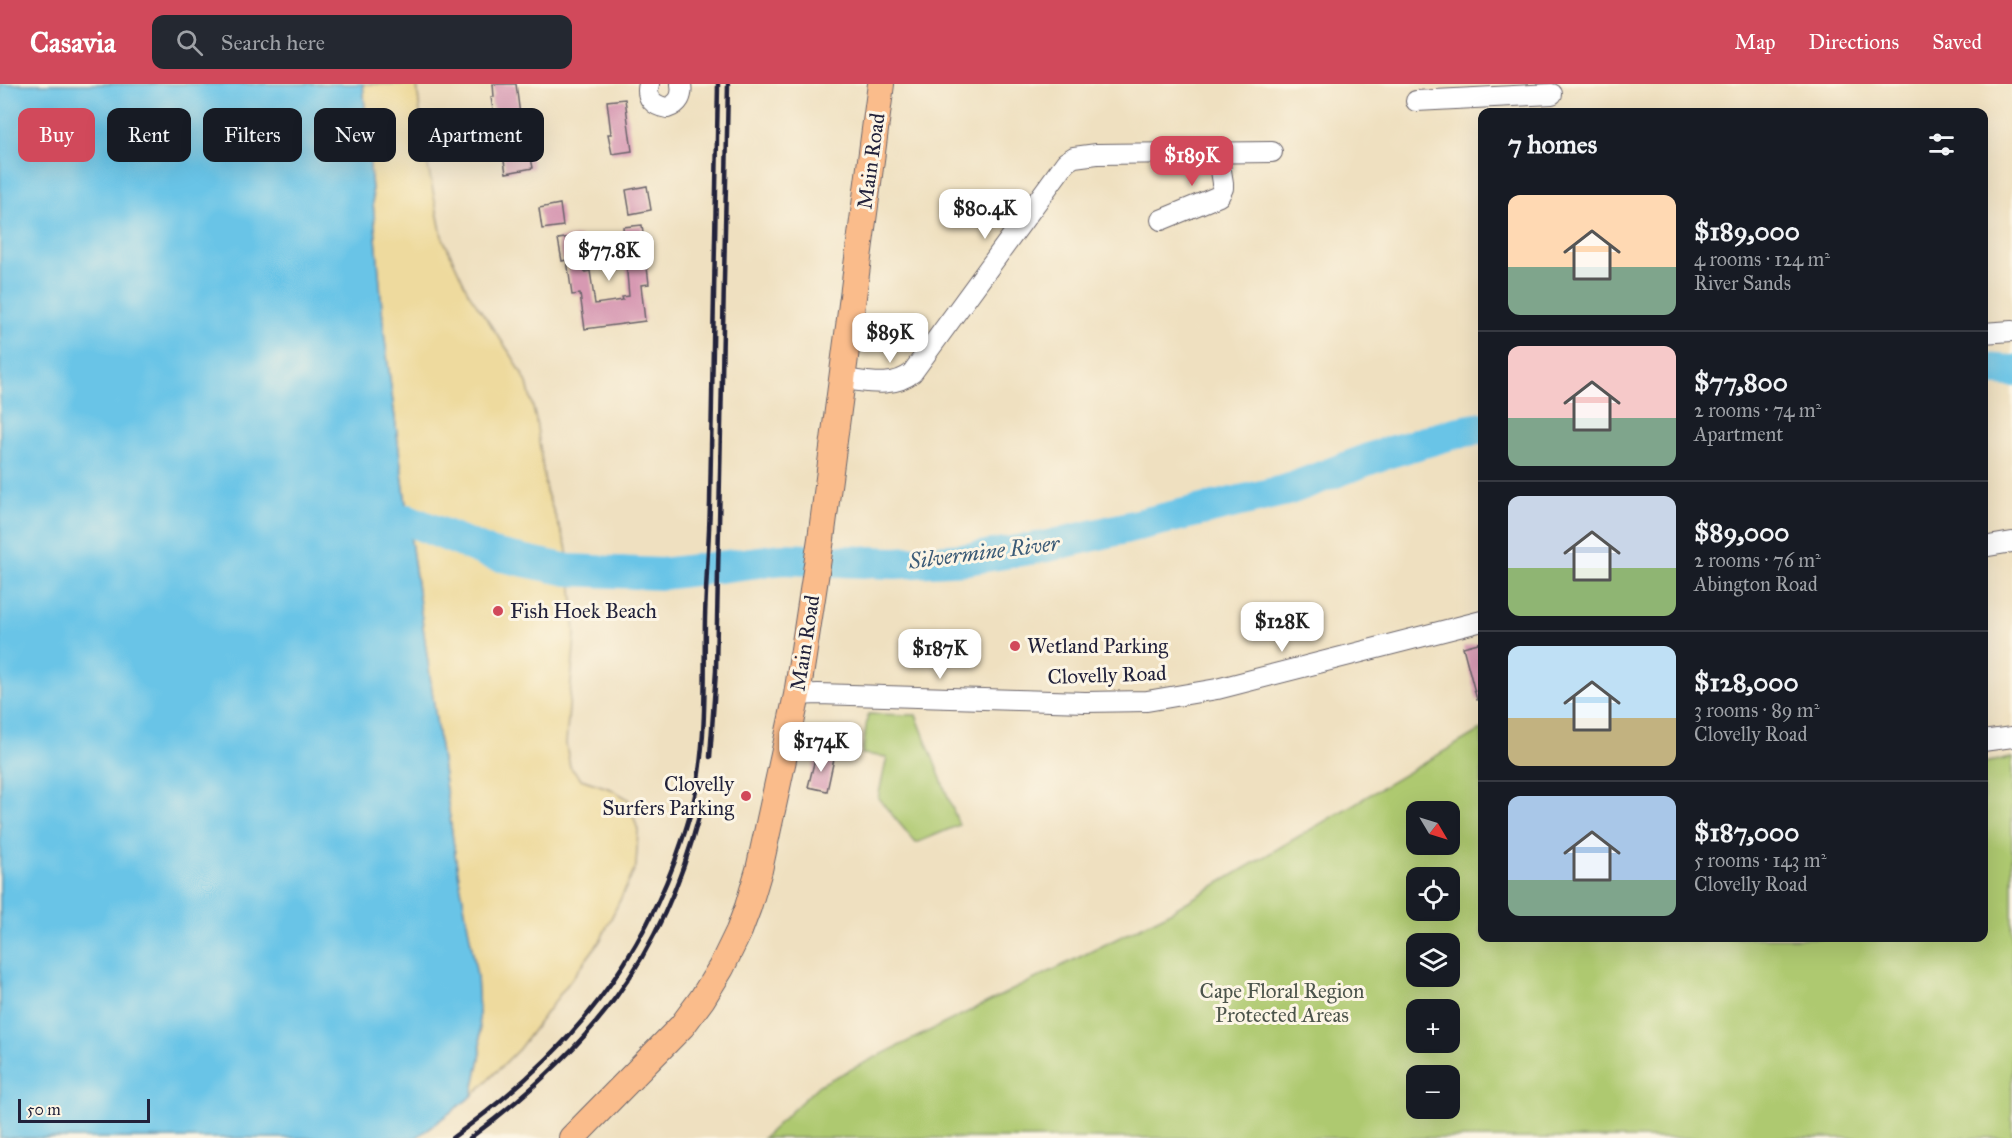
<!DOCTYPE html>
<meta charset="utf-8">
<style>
:root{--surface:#171b24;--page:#242831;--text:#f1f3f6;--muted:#9ea1a6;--line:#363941;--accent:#d1495b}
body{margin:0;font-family:"IM FELL Great Primer",serif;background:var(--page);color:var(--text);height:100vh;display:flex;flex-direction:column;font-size:22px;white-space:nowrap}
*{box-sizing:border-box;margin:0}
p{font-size:20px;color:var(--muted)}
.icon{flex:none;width:33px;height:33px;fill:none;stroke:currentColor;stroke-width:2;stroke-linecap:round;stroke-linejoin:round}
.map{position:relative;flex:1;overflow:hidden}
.sheet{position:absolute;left:1478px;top:24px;width:510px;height:834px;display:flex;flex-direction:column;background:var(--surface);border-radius:12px;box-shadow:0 6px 24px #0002}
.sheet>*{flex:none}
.guide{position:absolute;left:18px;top:24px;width:570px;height:54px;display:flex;gap:12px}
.needle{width:39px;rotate:128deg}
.buttons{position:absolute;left:1406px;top:717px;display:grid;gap:12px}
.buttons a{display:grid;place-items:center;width:54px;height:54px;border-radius:12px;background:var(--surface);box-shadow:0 6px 24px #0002;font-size:30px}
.scale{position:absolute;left:18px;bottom:15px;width:132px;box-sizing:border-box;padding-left:6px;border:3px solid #22223b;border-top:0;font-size:16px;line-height:21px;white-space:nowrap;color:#22223b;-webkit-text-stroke:4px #fcf5e5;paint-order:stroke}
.price{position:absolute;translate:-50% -51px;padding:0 14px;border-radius:12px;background:#fff;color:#222;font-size:20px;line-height:39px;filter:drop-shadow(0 2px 3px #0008)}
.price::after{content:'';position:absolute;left:50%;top:36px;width:18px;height:14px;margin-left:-9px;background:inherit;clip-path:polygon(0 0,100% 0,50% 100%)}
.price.active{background:var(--accent);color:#fff}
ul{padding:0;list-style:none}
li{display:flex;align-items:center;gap:18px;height:150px;padding:0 30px}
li+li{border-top:2px solid var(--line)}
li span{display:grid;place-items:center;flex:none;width:168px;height:120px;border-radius:12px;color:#555}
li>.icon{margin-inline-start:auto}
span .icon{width:72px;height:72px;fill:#fffc;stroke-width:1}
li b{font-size:26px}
h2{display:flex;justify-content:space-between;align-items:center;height:72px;padding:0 30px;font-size:26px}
.tag{padding:0 21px;border-radius:12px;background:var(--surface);box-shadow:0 6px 24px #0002;font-size:21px;line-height:54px}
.tag.active{background:var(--accent);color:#fff}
header{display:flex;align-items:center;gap:36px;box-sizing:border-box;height:84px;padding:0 30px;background:var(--accent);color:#fff}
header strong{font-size:28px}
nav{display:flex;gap:33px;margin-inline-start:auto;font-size:21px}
.search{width:420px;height:54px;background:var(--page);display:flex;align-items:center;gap:15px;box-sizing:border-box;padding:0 21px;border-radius:12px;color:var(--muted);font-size:22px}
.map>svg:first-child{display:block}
</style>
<header>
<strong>Casavia</strong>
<div class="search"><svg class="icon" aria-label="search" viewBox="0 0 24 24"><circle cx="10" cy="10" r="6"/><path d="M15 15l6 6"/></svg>Search here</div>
<nav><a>Map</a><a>Directions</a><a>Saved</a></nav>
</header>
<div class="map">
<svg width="2012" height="1054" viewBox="0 0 2012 1054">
<rect width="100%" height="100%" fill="#fcf5e5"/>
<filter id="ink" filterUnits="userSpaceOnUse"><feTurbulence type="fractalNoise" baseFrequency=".0167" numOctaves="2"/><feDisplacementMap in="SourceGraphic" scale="12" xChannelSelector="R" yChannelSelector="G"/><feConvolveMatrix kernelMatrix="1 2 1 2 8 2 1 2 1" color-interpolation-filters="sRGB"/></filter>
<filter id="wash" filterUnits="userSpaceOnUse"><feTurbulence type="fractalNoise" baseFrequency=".008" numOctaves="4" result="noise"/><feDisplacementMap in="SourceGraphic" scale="24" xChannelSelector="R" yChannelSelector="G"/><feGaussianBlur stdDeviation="1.35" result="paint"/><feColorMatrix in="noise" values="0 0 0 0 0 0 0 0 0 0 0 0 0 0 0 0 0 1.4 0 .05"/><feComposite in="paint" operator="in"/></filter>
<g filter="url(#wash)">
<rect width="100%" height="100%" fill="#efe0c0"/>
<g fill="#aec96f" stroke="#687655" stroke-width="1.5" fill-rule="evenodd">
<polygon points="868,630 916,631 959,741 916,759 878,714 887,673 862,670"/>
<path d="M1482 645V854H1983V679L2012 674V1054H763L819 1001 1163 832ZM1416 728H1449V760H1416ZM1416 794H1449V826H1416ZM1416 860H1449V892H1416ZM1416 926H1449V958H1416ZM1416 992H1449V1024H1416Z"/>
</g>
<polygon fill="#eeda9e" stroke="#887e6c" stroke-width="1.5" points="363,0 417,0 423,57 442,152 468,208 512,272 527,299 536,336 546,407 566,461 572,504 575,551 566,660 570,683 581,695 611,705 628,715 638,746 636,783 600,857 519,965 472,1012 481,969 477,892 456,777 408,436 384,248"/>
<polygon fill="#69c4e7" stroke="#467391" stroke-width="1.5" points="0,0 363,0 384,248 408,436 456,777 477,892 481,969 472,1012 416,1054 0,1054"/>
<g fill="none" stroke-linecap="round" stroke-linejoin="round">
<g stroke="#69c4e7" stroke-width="32">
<polyline points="1983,285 2012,287"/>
<polyline points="408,436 492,470 568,486 662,490 783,475 895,479 967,475 1048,462 1287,406 1380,371 1455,349 1482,344"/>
</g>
</g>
<g id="blocks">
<g fill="#d799b2">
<polygon points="493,0 516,0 523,54 527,53 533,84 506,89 499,45 496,45 491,13 494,13"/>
<polygon points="625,15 632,67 612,70 608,50 611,50 607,17"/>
<polygon points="647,102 651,126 630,130 626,106"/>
<polygon points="560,120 563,142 542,145 539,124"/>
<polygon points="642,141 649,200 641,201 645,237 585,245 580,210 572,211 567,176 562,177 558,155 580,152 585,188 590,187 595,220 623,216 622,213 629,212 623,143"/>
<polygon points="1482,558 1482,615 1477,616 1463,563"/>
<polygon points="839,645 855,647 852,665 836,663"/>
<polygon points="816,671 834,675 827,707 808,703"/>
</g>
</g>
</g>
<g filter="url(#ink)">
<use href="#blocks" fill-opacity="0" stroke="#6a646a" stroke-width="1.5"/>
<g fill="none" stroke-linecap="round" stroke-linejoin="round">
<defs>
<g id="minor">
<path d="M649 0C645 14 654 22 667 24 679 20 683 12 681 0"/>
<polyline points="1416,17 1552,10"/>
<polyline points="1161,136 1219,112 1223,104 1223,99 1218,68"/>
<polyline points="1983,249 2012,247"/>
<path d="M842 295C865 297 892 305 912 289L1066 78 1074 73 1097 70 1272 68"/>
<polyline points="1983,463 2012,458"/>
<polyline points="797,611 818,610 1085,618 1147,617 1217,605 1482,537"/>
<polyline points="1983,657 2012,653"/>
</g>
<polyline id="major" points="572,1054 682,942 702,915 721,884 739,847 748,823 759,786 797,611 821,455 881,0"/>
</defs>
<use href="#minor" stroke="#6a646a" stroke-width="22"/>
<use href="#major" stroke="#6a646a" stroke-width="28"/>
<use href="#minor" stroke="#fff" stroke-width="20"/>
<use href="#major" stroke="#fabc8b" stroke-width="26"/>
<g stroke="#22223b" stroke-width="4.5">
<polyline points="710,673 716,587 728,0"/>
<path d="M452 1054C556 979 629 899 675 777 683 754 692 730 696 706 707 649 704 592 705 534 706 496 709 458 710 419 713 279 715 140 718 0"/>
<path d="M470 1054C592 963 661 877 700 729"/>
</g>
</g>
</g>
<g fill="#d1495b" stroke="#fcf5e5" stroke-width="2">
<circle cx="498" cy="527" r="6"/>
<circle cx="1015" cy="562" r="6"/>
<circle cx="746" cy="712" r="6"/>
</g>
<g text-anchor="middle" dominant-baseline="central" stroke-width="6" stroke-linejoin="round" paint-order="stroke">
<g font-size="21" fill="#22223b" stroke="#fcf5e5">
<text transform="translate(871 77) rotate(-82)">Main Road</text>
<text transform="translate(805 559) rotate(-81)">Main Road</text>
<text transform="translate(1107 591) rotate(-2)">Clovelly Road</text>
</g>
<g font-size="21" fill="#22223b" stroke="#fcf5e5" text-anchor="start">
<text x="510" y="527">Fish Hoek Beach</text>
<text x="1027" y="562">Wetland Parking</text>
<text x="734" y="700" text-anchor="end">Clovelly<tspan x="734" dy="24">Surfers Parking</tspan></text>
</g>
<g font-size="21" fill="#4c544b" stroke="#fcf5e5">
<text x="1282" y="907">Cape Floral Region<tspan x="1282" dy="24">Protected Areas</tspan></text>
</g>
<g font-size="22" font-style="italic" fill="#3b5b77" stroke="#fcf5e5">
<text transform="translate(984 468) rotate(-7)">Silvermine River</text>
</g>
</g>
</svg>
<div class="buttons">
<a><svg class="needle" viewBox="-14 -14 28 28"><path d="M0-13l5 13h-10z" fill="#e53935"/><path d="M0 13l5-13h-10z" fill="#9ea1a6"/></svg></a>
<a><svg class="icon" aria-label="locate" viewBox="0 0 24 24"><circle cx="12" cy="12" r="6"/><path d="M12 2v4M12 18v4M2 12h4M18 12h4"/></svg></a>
<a><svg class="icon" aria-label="layers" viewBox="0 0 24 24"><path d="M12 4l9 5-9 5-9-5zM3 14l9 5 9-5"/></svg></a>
<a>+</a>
<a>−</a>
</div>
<div class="scale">50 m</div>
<b class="price active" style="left:1192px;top:103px">$189K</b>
<b class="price" style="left:985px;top:156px">$80.4K</b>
<b class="price" style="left:609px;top:198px">$77.8K</b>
<b class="price" style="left:890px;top:280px">$89K</b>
<b class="price" style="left:1282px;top:569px">$128K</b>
<b class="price" style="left:940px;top:596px">$187K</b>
<b class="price" style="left:821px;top:689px">$174K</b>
<div class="guide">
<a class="tag active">Buy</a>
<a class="tag">Rent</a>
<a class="tag">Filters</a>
<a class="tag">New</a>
<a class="tag">Apartment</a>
</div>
<section class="sheet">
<h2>7 homes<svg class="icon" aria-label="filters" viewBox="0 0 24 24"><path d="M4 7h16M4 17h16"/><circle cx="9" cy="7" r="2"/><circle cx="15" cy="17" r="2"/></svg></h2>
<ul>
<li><span style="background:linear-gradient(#ffd9b3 60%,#7fa58c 0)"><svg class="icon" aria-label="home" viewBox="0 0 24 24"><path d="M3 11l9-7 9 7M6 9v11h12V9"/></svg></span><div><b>$189,000</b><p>4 rooms · 124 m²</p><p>River Sands</p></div></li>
<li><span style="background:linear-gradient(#f6c9c9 60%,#7fa58c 0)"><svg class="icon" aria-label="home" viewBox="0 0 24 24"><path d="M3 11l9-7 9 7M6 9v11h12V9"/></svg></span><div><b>$77,800</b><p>2 rooms · 74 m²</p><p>Apartment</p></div></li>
<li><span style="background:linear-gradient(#c9d6e8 60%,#8fb573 0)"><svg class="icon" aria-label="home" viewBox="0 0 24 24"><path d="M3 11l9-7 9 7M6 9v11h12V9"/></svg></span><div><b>$89,000</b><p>2 rooms · 76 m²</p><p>Abington Road</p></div></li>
<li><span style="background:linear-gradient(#bfe0f5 60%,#c2b280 0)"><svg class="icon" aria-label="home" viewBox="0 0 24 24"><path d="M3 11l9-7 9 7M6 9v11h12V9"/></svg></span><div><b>$128,000</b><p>3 rooms · 89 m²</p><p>Clovelly Road</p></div></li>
<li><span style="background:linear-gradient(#a9c7e8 70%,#7fa58c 0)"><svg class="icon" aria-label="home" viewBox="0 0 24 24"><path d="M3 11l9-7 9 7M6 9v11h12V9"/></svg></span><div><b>$187,000</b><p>5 rooms · 143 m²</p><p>Clovelly Road</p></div></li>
</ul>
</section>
</div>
